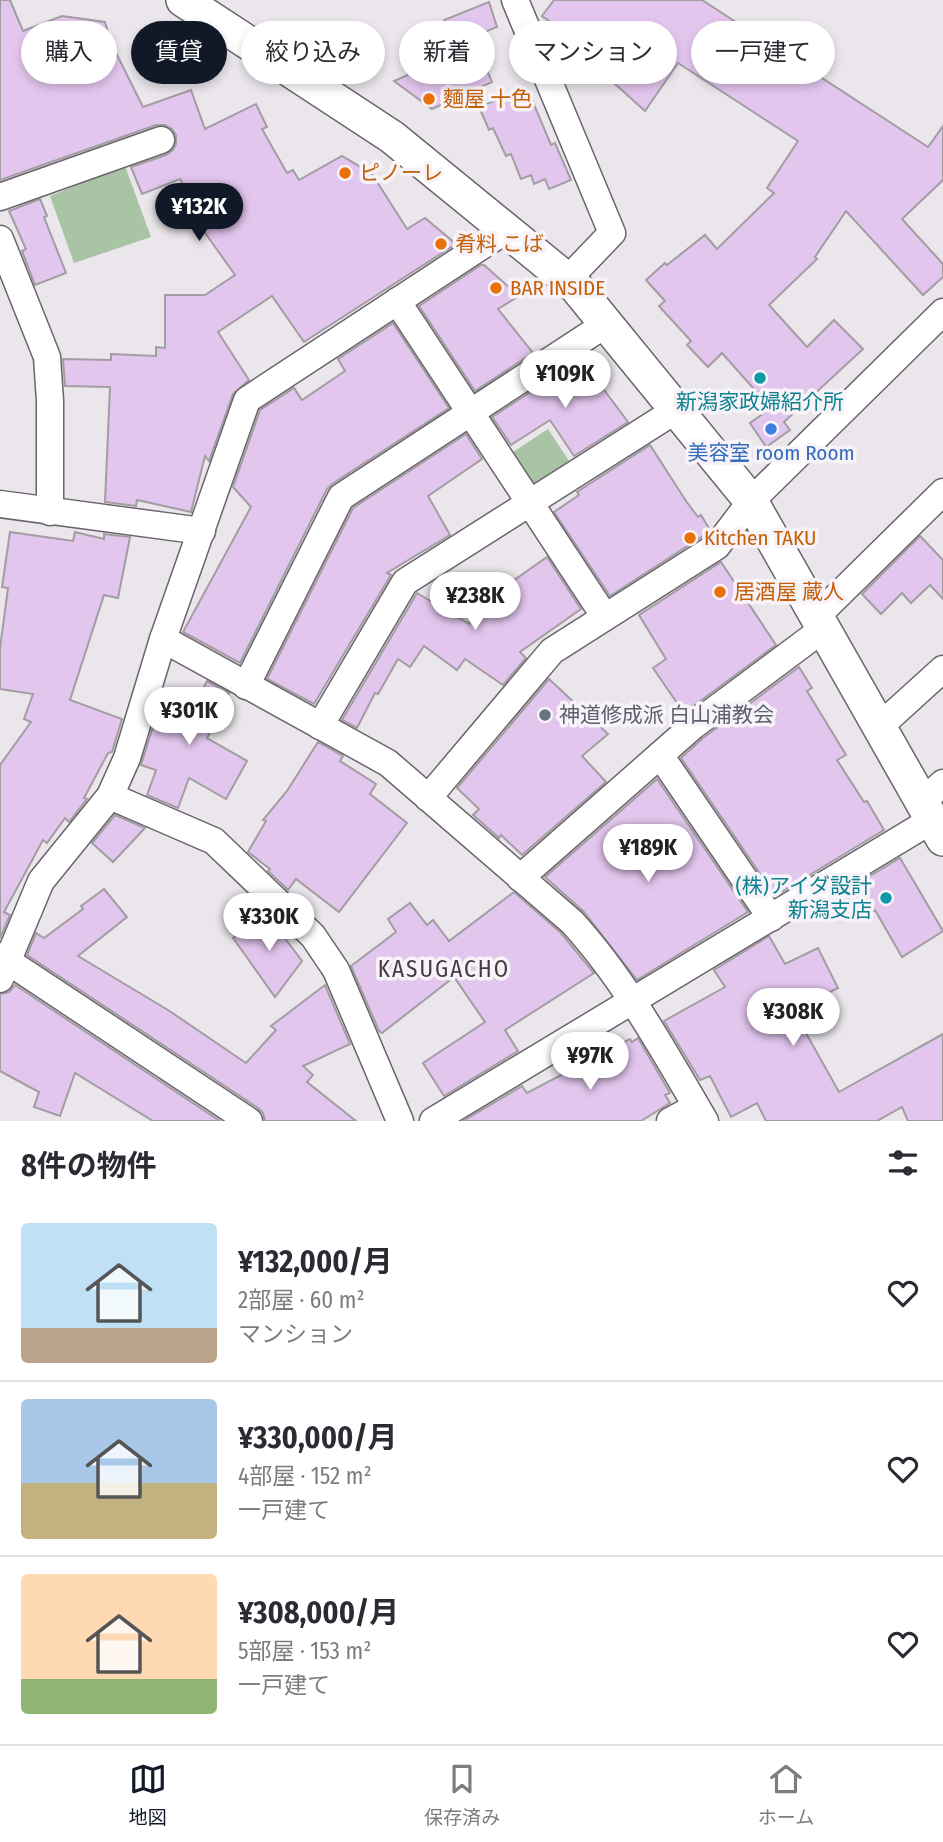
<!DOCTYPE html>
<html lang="ja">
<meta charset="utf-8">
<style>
:root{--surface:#fff;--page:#f2f2f3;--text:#2b2b33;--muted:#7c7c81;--line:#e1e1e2;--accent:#111827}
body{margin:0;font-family:"Fira Sans Condensed","Noto Sans JP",sans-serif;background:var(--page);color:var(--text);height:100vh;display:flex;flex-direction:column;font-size:26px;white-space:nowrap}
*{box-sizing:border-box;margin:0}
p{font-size:23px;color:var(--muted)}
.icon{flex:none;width:38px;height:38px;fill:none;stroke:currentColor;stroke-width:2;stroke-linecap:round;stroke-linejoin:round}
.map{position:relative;height:1121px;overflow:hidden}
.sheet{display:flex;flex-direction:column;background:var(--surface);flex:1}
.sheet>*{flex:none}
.hud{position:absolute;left:21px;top:21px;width:901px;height:63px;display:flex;gap:14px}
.price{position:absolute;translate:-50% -60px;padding:0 16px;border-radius:24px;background:#fff;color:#222;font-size:23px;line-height:46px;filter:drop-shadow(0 2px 4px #0008)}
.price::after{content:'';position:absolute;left:50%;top:42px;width:21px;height:16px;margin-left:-10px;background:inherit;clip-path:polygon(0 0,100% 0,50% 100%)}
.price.active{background:var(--accent);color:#fff}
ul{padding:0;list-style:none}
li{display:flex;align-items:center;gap:21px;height:175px;padding:0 21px}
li+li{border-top:2px solid var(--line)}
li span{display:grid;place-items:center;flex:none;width:196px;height:140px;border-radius:7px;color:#555}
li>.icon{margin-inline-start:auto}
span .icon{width:84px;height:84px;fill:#fffc;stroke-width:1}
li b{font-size:30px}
h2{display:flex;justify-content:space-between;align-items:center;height:84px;padding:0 21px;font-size:30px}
.tag{padding:0 24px;border-radius:32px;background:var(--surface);box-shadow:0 4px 10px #0003;font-size:24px;line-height:63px}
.tag.active{background:var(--accent);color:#fff}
.tabs{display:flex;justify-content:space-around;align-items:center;height:98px;border-top:2px solid var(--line);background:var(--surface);font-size:19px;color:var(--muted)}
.tabs a{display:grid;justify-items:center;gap:4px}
.tabs .active{color:var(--accent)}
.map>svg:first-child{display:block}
</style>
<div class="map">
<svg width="943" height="1121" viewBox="0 0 943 1121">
<rect width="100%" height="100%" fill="#eae6ec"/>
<g fill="#a9c4a5">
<polygon points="125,166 151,237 74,263 50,196"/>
<polygon points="548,429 571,464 533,488 510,454"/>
</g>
<g fill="#e3c6ee" stroke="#a19da3" stroke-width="2">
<polygon points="0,0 10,0 23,31 62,16 105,22 111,43 143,107 191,90 205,129 256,104 267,127 262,129 287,173 293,170 299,180 342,156 372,174 407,229 425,218 456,244 304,342 272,296 218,332 249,380 233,394 209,461 205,456 191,512 137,500 136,506 105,502 110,387 65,386 63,359 111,360 111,354 156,356 156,347 165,348 165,295 205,295 235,275 203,230 207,227 180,179 142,194 131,167 166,155 173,150 176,144 176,135 172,129 165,125 156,125 0,180"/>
<polygon points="554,0 702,0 928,147 943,126 943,180 902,219 943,264 943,277 923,295 846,211 815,257 817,259 769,305 807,347 834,320 863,349 784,422 790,430 766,447 750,423 771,408 722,353 708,367 687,345 691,341 659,306 665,301 646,280 665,263 667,265 705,235 717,249 774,193 767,188 798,141 678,63 645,111 614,83 629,77 542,16"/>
<polygon points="489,2 497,27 454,45 444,20"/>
<polygon points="476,45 492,82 432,109 394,81"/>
<polygon points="527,88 551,145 555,143 571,180 549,189 545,179 534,184 531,175 521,179 511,154 506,156 493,128 489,130 479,107"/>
<polygon points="40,199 47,216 44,217 66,273 35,285 22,251 26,249 9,211"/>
<polygon points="481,265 484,265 519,296 498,309 533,353 475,391 419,306"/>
<polygon points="393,323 449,408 332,484 327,489 240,663 183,632 251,507 233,487 260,410 294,388 302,400 345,371 338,359"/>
<polygon points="581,359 628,422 574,456 550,420 511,445 492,417"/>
<polygon points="466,434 482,459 428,496 450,535 387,573 391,575 314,704 267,679 353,508"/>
<polygon points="650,445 686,501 698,517 701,515 710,530 706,534 610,596 554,512 579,495 577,492"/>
<polygon points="10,532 73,541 75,532 104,539 104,534 130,537 118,598 104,595 70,700 122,719 112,752 108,753 84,798 87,799 69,822 65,818 47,843 43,840 4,912 10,915 0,938 0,765 31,722 24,719 33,694 0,689 0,648 8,588 2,587"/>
<polygon points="920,536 943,560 943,599 930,585 911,603 902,593 881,614 862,594"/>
<polygon points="547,557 581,609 520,652 526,658 503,685 465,659 457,670 424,646 410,667 398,659 378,694 375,693 357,728 342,720 417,593 469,624 483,602"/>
<polygon points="721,562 776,645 684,713 653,668 666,659 639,615"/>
<polygon points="799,667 812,688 807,691 846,755 837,760 864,802 867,801 884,830 775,896 681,758 703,738"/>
<polygon points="549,679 608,734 582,756 606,782 522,855 501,835 499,838 473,815 479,809 457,788"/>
<polygon points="207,681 229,693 207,738 247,761 226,799 189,778 178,808 147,795 156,770 141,765 165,688 197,701"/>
<polygon points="318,742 343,756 340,761 376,784 370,794 407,823 339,912 296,879 288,890 268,871 270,869 248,852 266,821 263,820 287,791"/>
<polygon points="657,779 748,912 637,980 584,912 545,877"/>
<polygon points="115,815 145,828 113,862 92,843"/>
<polygon points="900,858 943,931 902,957 875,910 860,918 845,891"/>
<polygon points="104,889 127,917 78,956 168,1010 246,1063 276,1030 271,1026 325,985 350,1044 303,1066 313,1075 307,1082 356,1121 265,1121 263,1113 258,1108 27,955 36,933 44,938 83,909 81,906"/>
<polygon points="514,892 561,933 594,973 505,1030 518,1051 444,1096 423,1063 485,1022 454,977 382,1033 379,1031 351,966 396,932 388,919 410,903 427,925 433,920 449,941"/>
<polygon points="266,913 302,961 275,997 233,938"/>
<polygon points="769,936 785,964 818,948 838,988 793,1010 839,1092 943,1034 943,1121 908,1121 902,1107 877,1121 766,1121 757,1103 731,1117 710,1076 700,1080 664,1021 725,987 714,970"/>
<polygon points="15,985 220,1121 153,1121 75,1073 60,1116 34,1107 39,1092 0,1071 0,994 9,992"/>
<polygon points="638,1038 670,1093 665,1095 670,1103 641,1121 463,1121 522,1086 527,1093 630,1039 632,1042"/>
</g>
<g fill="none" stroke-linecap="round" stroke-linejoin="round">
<defs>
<g id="minor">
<polyline points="515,0 612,233 567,280"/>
<polyline points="0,197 161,140"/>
<polyline points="0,239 47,357 50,401 50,512"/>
<polyline points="397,301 605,617"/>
<polyline points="0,504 202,531"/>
<polyline points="816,617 943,492"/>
<path d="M163 639 388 763 572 922C625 980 665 1053 705 1121"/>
<polyline points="246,686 341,497 606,324"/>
<polyline points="320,726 405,582 676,410"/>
<polyline points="879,727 943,669"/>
<polyline points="660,755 771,918"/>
<polyline points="110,796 214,841 313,936 336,970 400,1121"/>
<polyline points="428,798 552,651 717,546 751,501 943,312"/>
<polyline points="922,802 943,783"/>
<polyline points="520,878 693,726 823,629"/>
<polyline points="0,956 249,1121"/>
<polyline points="0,979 41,881 110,796 127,758 163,639 247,400 506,230"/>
<polyline points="433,1121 932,820"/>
<polyline points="670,1121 696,1107"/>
</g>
<polyline id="tertiary" points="183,0 392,137 576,287 751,501 943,839"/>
</defs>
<use href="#minor" stroke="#69656a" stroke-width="29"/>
<use href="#tertiary" stroke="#69656a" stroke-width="36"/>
<use href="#minor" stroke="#fff" stroke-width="26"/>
<use href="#tertiary" stroke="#fff" stroke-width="33"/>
</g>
<g fill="#e8710a" stroke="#f7f3f9" stroke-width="2.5">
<circle cx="429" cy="99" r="7"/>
<circle cx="345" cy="173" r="7"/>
<circle cx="441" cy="244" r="7"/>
<circle cx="496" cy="288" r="7"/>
<circle cx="690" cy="538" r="7"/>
<circle cx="720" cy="592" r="7"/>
</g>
<g fill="#0f9aa8" stroke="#f7f3f9" stroke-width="2.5">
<circle cx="760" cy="378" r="7"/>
<circle cx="886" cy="898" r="7"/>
</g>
<circle fill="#3f7fe0" stroke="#f7f3f9" stroke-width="2.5" cx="771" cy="429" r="7"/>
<circle fill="#6b7280" stroke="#f7f3f9" stroke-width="2.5" cx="545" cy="715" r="7"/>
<g text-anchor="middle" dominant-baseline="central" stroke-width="7" stroke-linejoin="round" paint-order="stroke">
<g font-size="21" fill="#c56008" stroke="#f7f3f9" text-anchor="start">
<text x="443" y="99">麵屋 十色</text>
<text x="359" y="173">ピノーレ</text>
<text x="455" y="244">肴料 こば</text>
<text x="510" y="288">BAR INSIDE</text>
<text x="704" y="538">Kitchen TAKU</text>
<text x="734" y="592">居酒屋 蔵人</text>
</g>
<g font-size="21" fill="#0d838f" stroke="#f7f3f9">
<text x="760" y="402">新潟家政婦紹介所</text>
<text x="872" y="886" text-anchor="end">(株)アイダ設計<tspan x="872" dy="24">新潟支店</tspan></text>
</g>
<g font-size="21" fill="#366cbe" stroke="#f7f3f9">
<text x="771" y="453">美容室 room Room</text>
</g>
<g font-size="21" fill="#5b616d" stroke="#f7f3f9" text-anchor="start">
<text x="559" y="715">神道修成派 白山浦教会</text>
</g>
<g font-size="23" letter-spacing="2" fill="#403c41" stroke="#f7f3f9">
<text x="444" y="969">KASUGACHO</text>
</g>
</g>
</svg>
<b class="price active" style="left:199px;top:243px">¥132K</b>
<b class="price" style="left:565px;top:410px">¥109K</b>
<b class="price" style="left:475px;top:632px">¥238K</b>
<b class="price" style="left:189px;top:747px">¥301K</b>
<b class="price" style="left:648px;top:884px">¥189K</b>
<b class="price" style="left:269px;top:953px">¥330K</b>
<b class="price" style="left:793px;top:1048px">¥308K</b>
<b class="price" style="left:590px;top:1092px">¥97K</b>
<div class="hud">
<a class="tag">購入</a>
<a class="tag active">賃貸</a>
<a class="tag">絞り込み</a>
<a class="tag">新着</a>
<a class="tag">マンション</a>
<a class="tag">一戸建て</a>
</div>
</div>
<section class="sheet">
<h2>8件の物件<svg class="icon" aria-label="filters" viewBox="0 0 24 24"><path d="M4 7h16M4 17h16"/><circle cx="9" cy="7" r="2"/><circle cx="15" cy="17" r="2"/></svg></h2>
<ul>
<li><span style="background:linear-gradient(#bfe0f5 75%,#b9a48a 0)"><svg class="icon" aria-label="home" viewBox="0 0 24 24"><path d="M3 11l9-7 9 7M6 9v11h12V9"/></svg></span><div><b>¥132,000/月</b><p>2部屋 · 60 m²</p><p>マンション</p></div><svg class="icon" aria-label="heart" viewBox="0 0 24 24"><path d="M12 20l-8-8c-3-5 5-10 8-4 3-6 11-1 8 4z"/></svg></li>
<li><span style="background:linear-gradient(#a9c7e8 60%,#c2b280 0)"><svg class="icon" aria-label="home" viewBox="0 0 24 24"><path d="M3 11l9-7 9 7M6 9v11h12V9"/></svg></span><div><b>¥330,000/月</b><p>4部屋 · 152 m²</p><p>一戸建て</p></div><svg class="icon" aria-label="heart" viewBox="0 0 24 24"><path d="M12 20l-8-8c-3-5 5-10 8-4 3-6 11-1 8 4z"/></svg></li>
<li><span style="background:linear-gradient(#ffd9b3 75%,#8fb573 0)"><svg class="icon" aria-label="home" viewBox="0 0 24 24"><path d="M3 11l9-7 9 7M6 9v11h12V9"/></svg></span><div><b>¥308,000/月</b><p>5部屋 · 153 m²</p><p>一戸建て</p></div><svg class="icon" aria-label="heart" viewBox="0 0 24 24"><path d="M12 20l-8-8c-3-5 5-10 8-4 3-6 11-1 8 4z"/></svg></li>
</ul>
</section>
<nav class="tabs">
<a class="active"><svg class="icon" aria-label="map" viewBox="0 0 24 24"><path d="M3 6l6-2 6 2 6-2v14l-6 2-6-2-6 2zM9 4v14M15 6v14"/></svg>地図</a>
<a><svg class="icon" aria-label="saved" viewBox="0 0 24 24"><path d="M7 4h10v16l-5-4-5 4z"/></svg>保存済み</a>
<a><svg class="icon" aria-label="home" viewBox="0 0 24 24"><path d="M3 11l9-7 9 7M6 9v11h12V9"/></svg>ホーム</a>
</nav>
